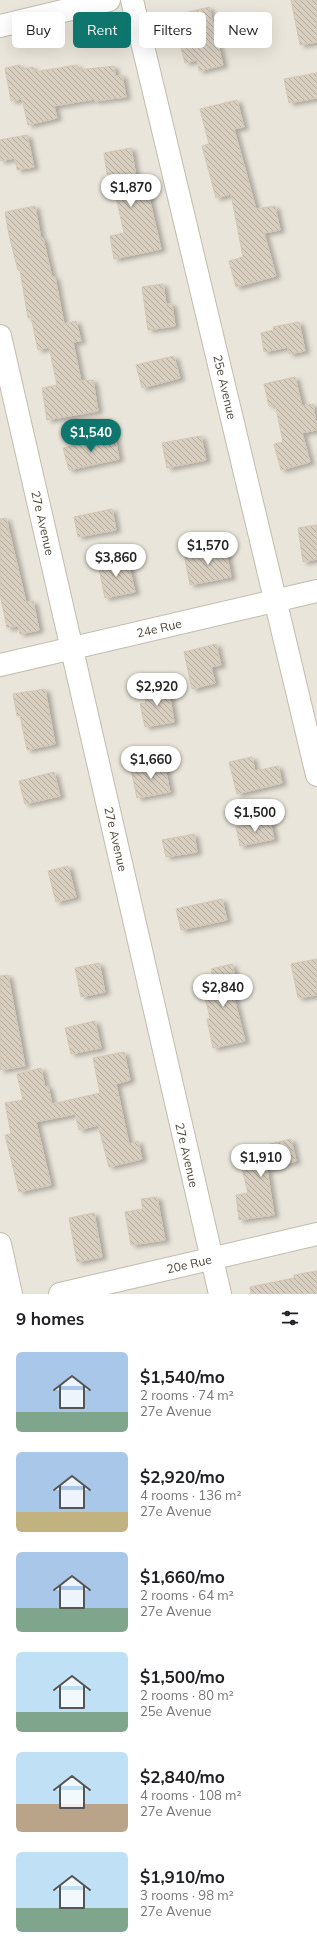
<!DOCTYPE html>
<meta charset="utf-8">
<style>
:root{--surface:#fff;--page:#f6f6f6;--text:#202124;--muted:#757577;--accent:#0f766e}
body{margin:0;font-family:Mulish,sans-serif;background:var(--page);color:var(--text);height:100vh;display:flex;flex-direction:column;font-size:15px;white-space:nowrap}
*{box-sizing:border-box;margin:0}
p{font-size:13px;color:var(--muted)}
.icon{flex:none;width:22px;height:22px;fill:none;stroke:currentColor;stroke-width:2;stroke-linecap:round;stroke-linejoin:round}
.map{position:relative;height:1294px;overflow:hidden}
.side{display:flex;flex-direction:column;background:var(--surface);flex:1}
.side>*{flex:none}
.top-card{position:absolute;left:12px;top:12px;width:293px;height:36px;display:flex;gap:8px}
.price{position:absolute;translate:-50% -34px;padding:0 9px;border-radius:14px;background:#fff;color:#222;font-size:13px;line-height:26px;filter:drop-shadow(0 1px 2px #0008)}
.price::after{content:'';position:absolute;left:50%;top:24px;width:12px;height:9px;margin-left:-6px;background:inherit;clip-path:polygon(0 0,100% 0,50% 100%)}
.price.active{background:var(--accent);color:#fff}
ul{padding:0;list-style:none}
li{display:flex;align-items:center;gap:12px;height:100px;padding:0 16px}
li span{display:grid;place-items:center;flex:none;width:112px;height:80px;border-radius:6px;color:#555}
li>.icon{margin-inline-start:auto}
span .icon{width:48px;height:48px;fill:#fffc;stroke-width:1}
li b{font-size:17px}
h2{display:flex;justify-content:space-between;align-items:center;height:48px;padding:0 16px;font-size:17px}
.pill{padding:0 14px;border-radius:6px;background:var(--surface);box-shadow:0 4px 16px #0002;font-size:14px;line-height:36px}
.pill.active{background:var(--accent);color:#fff}
.map>svg:first-child{display:block}
</style>
<div class="map">
<svg width="317" height="1294" viewBox="0 0 317 1294">
<defs>
<pattern id="building-back-hatch" width="6" height="6" patternUnits="userSpaceOnUse"><rect width="6" height="6" fill="#d8cfc1"/><path d="M-1 5l2 2M0 0l6 6M5-1l2 2" fill="none" stroke="#b1aa9e"/></pattern>
<filter id="shadow"><feDropShadow dx="4.5" dy="2.5" stdDeviation="2" flood-color="#0004"/></filter>
</defs>
<rect width="100%" height="100%" fill="#f6f3ec"/>
<rect fill="#eae5da" x="0" y="0" width="317" height="1294"/>
<g fill="url(#building-back-hatch)" stroke="#d3c7b4" filter="url(#shadow)">
<polygon points="291,0 317,0 317,42 300,45"/>
<polygon points="209,7 223,65 199,71 197,60 185,63 173,16"/>
<polygon points="20,65 21,69 33,67 34,72 77,65 78,70 114,66 115,76 122,75 126,97 95,101 95,99 54,106 57,118 28,125 22,99 11,101 5,68"/>
<polygon points="317,73 317,98 289,103 284,79"/>
<polygon points="237,100 244,127 234,129 256,209 275,206 280,230 264,233 276,276 236,287 229,261 243,257 231,194 216,198 202,146 209,144 200,109"/>
<polygon points="27,135 34,167 17,170 15,158 0,161 0,140"/>
<polygon points="131,148 137,182 145,180 161,249 114,259 110,236 124,233 111,174 107,174 104,153"/>
<polygon points="35,206 41,239 43,238 52,277 55,277 64,324 76,321 81,341 73,342 81,381 93,380 98,411 47,420 42,388 57,385 49,347 38,350 31,317 28,318 20,270 18,270 9,235 5,212"/>
<polygon points="163,284 166,304 172,304 175,326 148,330 142,287"/>
<polygon points="299,322 305,351 289,354 288,347 264,352 261,333 274,330 273,327"/>
<polygon points="174,356 180,378 142,388 136,365"/>
<polygon points="295,377 302,406 313,404 317,430 302,433 310,462 281,470 274,444 283,442 275,404 269,406 264,384"/>
<polygon points="201,436 206,460 167,468 162,443"/>
<polygon points="115,437 119,459 69,470 63,448"/>
<polygon points="112,509 116,530 78,537 74,517"/>
<polygon points="6,518 26,602 33,601 39,630 20,634 18,626 7,628 0,594 0,519"/>
<polygon points="317,525 317,559 303,562 298,528"/>
<polygon points="225,546 231,577 190,585 184,554"/>
<polygon points="127,558 135,592 105,598 98,564"/>
<polygon points="216,644 221,665 211,667 215,683 192,689 184,652"/>
<polygon points="168,686 174,722 145,727 140,704 146,703 144,690"/>
<polygon points="45,689 55,744 27,750 20,715 17,716 13,694"/>
<polygon points="252,757 255,771 278,766 282,783 237,794 229,762"/>
<polygon points="164,762 170,792 137,798 131,769"/>
<polygon points="54,772 60,796 25,804 19,781"/>
<polygon points="270,821 274,839 240,846 236,827"/>
<polygon points="194,834 197,852 166,857 162,840"/>
<polygon points="68,866 76,897 56,902 48,871"/>
<polygon points="222,899 227,920 181,930 176,909"/>
<polygon points="317,959 317,995 298,998 291,964"/>
<polygon points="99,963 105,992 81,997 75,968"/>
<polygon points="232,964 236,981 230,982 245,1041 213,1048 207,1019 210,1018 202,984 214,981 211,969"/>
<polygon points="8,975 25,1066 0,1070 0,976"/>
<polygon points="95,1021 101,1048 71,1054 65,1028"/>
<polygon points="124,1052 130,1080 116,1084 129,1144 138,1141 142,1159 109,1167 98,1125 79,1130 75,1114 36,1122 51,1185 19,1192 5,1135 11,1134 5,1103 23,1100 17,1074 41,1068 45,1087 48,1086 52,1104 100,1093 93,1058"/>
<polygon points="291,1139 296,1161 267,1169 274,1215 239,1220 236,1195 248,1193 238,1152"/>
<polygon points="157,1197 165,1240 131,1245 125,1212 143,1209 141,1199"/>
<polygon points="94,1213 102,1257 77,1262 69,1218"/>
<polygon points="317,1271 317,1294 251,1294 250,1287 294,1278 294,1275"/>
</g>
<g fill="none" stroke-linecap="round" stroke-linejoin="round">
<defs>
<g id="minor">
<polyline points="132,0 317,775"/>
<polyline points="0,26 109,0"/>
<polyline points="0,336 220,1294"/>
<polyline points="0,665 317,591"/>
<polyline points="0,1244 11,1294"/>
<polyline points="60,1294 317,1234"/>
</g>
</defs>
<use href="#minor" stroke="#c2bbae" stroke-width="24"/>
<use href="#minor" stroke="#fff" stroke-width="22"/>
</g>
<g text-anchor="middle" dominant-baseline="central" stroke-width="4" stroke-linejoin="round" paint-order="stroke">
<g font-size="12" fill="#4b4439" stroke="#fff">
<text transform="translate(225 387) rotate(77)">25e Avenue</text>
<text transform="translate(43 523) rotate(77)">27e Avenue</text>
<text transform="translate(159 628) rotate(-13)">24e Rue</text>
<text transform="translate(116 839) rotate(77)">27e Avenue</text>
<text transform="translate(187 1155) rotate(77)">27e Avenue</text>
<text transform="translate(189 1264) rotate(-13)">20e Rue</text>
</g>
</g>
</svg>
<b class="price" style="left:131px;top:208px">$1,870</b>
<b class="price active" style="left:91px;top:453px">$1,540</b>
<b class="price" style="left:208px;top:566px">$1,570</b>
<b class="price" style="left:116px;top:578px">$3,860</b>
<b class="price" style="left:157px;top:707px">$2,920</b>
<b class="price" style="left:151px;top:780px">$1,660</b>
<b class="price" style="left:255px;top:833px">$1,500</b>
<b class="price" style="left:223px;top:1008px">$2,840</b>
<b class="price" style="left:261px;top:1178px">$1,910</b>
<div class="top-card">
<a class="pill">Buy</a>
<a class="pill active">Rent</a>
<a class="pill">Filters</a>
<a class="pill">New</a>
</div>
</div>
<section class="side">
<h2>9 homes<svg class="icon" aria-label="filters" viewBox="0 0 24 24"><path d="M4 7h16M4 17h16"/><circle cx="9" cy="7" r="2"/><circle cx="15" cy="17" r="2"/></svg></h2>
<ul>
<li><span style="background:linear-gradient(#a9c7e8 75%,#7fa58c 0)"><svg class="icon" aria-label="home" viewBox="0 0 24 24"><path d="M3 11l9-7 9 7M6 9v11h12V9"/></svg></span><div><b>$1,540/mo</b><p>2 rooms · 74 m²</p><p>27e Avenue</p></div></li>
<li><span style="background:linear-gradient(#a9c7e8 75%,#c2b280 0)"><svg class="icon" aria-label="home" viewBox="0 0 24 24"><path d="M3 11l9-7 9 7M6 9v11h12V9"/></svg></span><div><b>$2,920/mo</b><p>4 rooms · 136 m²</p><p>27e Avenue</p></div></li>
<li><span style="background:linear-gradient(#a9c7e8 70%,#7fa58c 0)"><svg class="icon" aria-label="home" viewBox="0 0 24 24"><path d="M3 11l9-7 9 7M6 9v11h12V9"/></svg></span><div><b>$1,660/mo</b><p>2 rooms · 64 m²</p><p>27e Avenue</p></div></li>
<li><span style="background:linear-gradient(#bfe0f5 75%,#7fa58c 0)"><svg class="icon" aria-label="home" viewBox="0 0 24 24"><path d="M3 11l9-7 9 7M6 9v11h12V9"/></svg></span><div><b>$1,500/mo</b><p>2 rooms · 80 m²</p><p>25e Avenue</p></div></li>
<li><span style="background:linear-gradient(#bfe0f5 65%,#b9a48a 0)"><svg class="icon" aria-label="home" viewBox="0 0 24 24"><path d="M3 11l9-7 9 7M6 9v11h12V9"/></svg></span><div><b>$2,840/mo</b><p>4 rooms · 108 m²</p><p>27e Avenue</p></div></li>
<li><span style="background:linear-gradient(#bfe0f5 70%,#7fa58c 0)"><svg class="icon" aria-label="home" viewBox="0 0 24 24"><path d="M3 11l9-7 9 7M6 9v11h12V9"/></svg></span><div><b>$1,910/mo</b><p>3 rooms · 98 m²</p><p>27e Avenue</p></div></li>
</ul>
</section>
